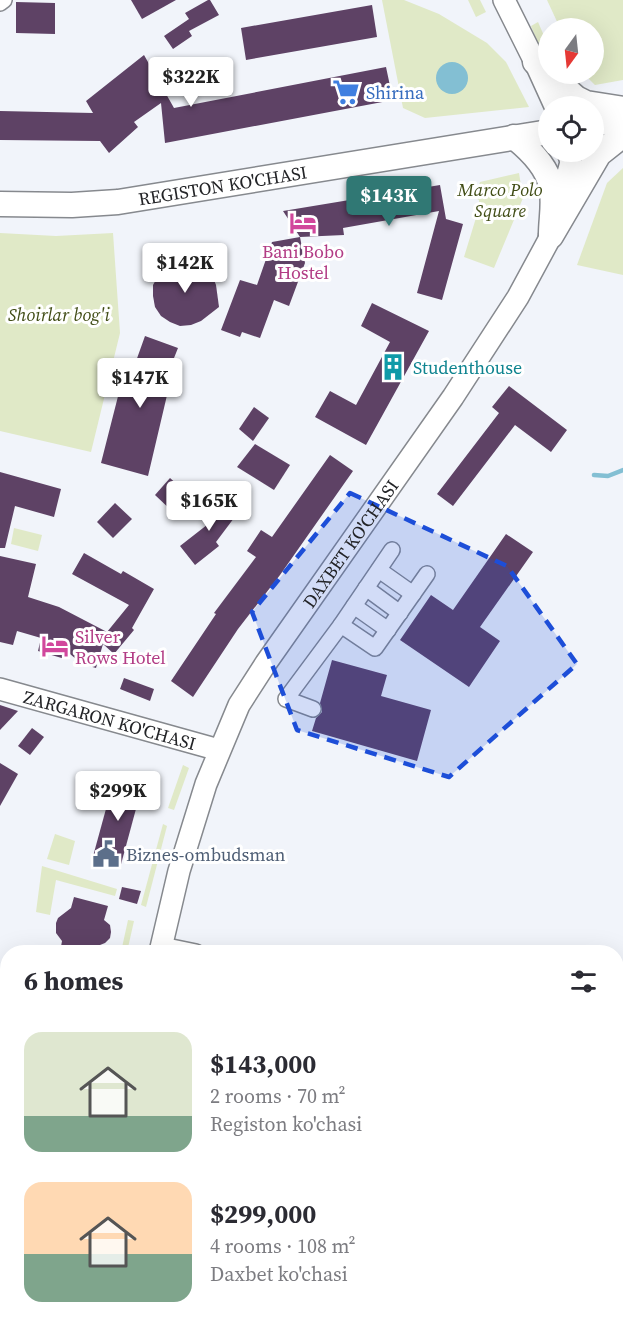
<!DOCTYPE html>
<meta charset="utf-8">
<style>
:root{--surface:#fff;--page:#f2f2f3;--text:#2b2b33;--muted:#7c7c81;--accent:#307874}
body{margin:0;font-family:"Source Serif 4",serif;background:var(--page);color:var(--text);height:100vh;display:flex;flex-direction:column;font-size:22px;white-space:nowrap}
*{box-sizing:border-box;margin:0}
p{font-size:20px;color:var(--muted)}
.icon{flex:none;width:33px;height:33px;fill:none;stroke:currentColor;stroke-width:2;stroke-linecap:round;stroke-linejoin:round}
.map{position:relative;flex:1;overflow:hidden}
.sheet{position:absolute;left:0px;top:945px;width:624px;height:384px;display:flex;flex-direction:column;background:var(--surface);border-radius:24px 24px 0 0;box-shadow:0 6px 24px #0002}
.sheet>*{flex:none}
.needle{width:39px;rotate:195deg}
.buttons{position:absolute;left:538px;top:18px;display:grid;gap:12px}
.buttons a{display:grid;place-items:center;width:66px;height:66px;border-radius:50%;background:var(--surface);box-shadow:0 6px 24px #0002;font-size:30px}
.price{position:absolute;translate:-50% -51px;padding:0 14px;border-radius:6px;background:#fff;color:#222;font-size:20px;line-height:39px;filter:drop-shadow(0 2px 3px #0008)}
.price::after{content:'';position:absolute;left:50%;top:36px;width:18px;height:14px;margin-left:-9px;background:inherit;clip-path:polygon(0 0,100% 0,50% 100%)}
.price.selected{background:var(--accent);color:#fff}
ul{padding:0;list-style:none}
li{display:flex;align-items:center;gap:18px;height:150px;padding:0 24px}
li span{display:grid;place-items:center;flex:none;width:168px;height:120px;border-radius:18px;color:#555}
li>.icon{margin-inline-start:auto}
span .icon{width:72px;height:72px;fill:#fffc;stroke-width:1}
li b{font-size:26px}
h2{display:flex;justify-content:space-between;align-items:center;height:72px;padding:0 24px;font-size:26px}
.map>svg:first-child{display:block}
</style>
<div class="map">
<svg width="623" height="1329" viewBox="0 0 623 1329">
<rect width="100%" height="100%" fill="#f1f4fa"/>
<g fill="#e0e9c7">
<polygon points="382,0 404,0 439,14 487,43 506,62 529,107 425,118 403,108"/>
<polygon points="468,0 480,0 486,12 476,17"/>
<polygon points="547,0 623,0 623,80 595,85 584,74 594,74 594,28 560,28"/>
<polygon points="538,22 549,47 549,52 543,55 531,26"/>
<polygon points="623,168 623,275 577,265 607,183"/>
<polygon points="519,173 523,198 494,268 464,257 479,208 479,200 474,197 480,182"/>
<polygon points="0,233 56,236 113,233 120,333 91,452 0,431"/>
<polygon points="14,528 42,535 38,551 11,544"/>
<polygon points="183,765 189,768 174,810 168,808"/>
<polygon points="163,824 167,826 146,907 141,905"/>
<polygon points="55,834 75,841 69,865 47,859"/>
<polygon points="42,866 117,889 115,896 56,880 50,915 36,912"/>
<polygon points="128,920 134,921 127,952 121,952"/>
</g>
<circle fill="#83bfd3" cx="452" cy="78" r="16"/>
<g fill="none" stroke-linecap="round" stroke-linejoin="round">
<g stroke="#83bfd3" stroke-width="4.5">
<polyline points="594,475 608,476 623,470"/>
<polyline points="402,1322 402,1329"/>
</g>
</g>
<g fill="#5e4265">
<polygon points="131,0 176,0 142,19"/>
<polygon points="208,0 210,0 219,15 189,31 192,36 173,49 164,36 189,19 185,13"/>
<polygon points="16,2 55,3 55,34 16,33"/>
<polygon points="372,5 377,37 246,60 241,28"/>
<polygon points="144,55 174,108 386,67 393,100 165,143 161,103 134,122 138,127 109,153 100,141 0,140 0,111 93,113 86,101"/>
<polygon points="440,185 446,219 463,224 442,300 417,293 439,211 343,228 344,235 300,237 283,211"/>
<polygon points="300,237 305,263 289,306 274,300 260,338 242,332 240,337 221,330 240,280 257,285 272,242"/>
<polygon points="185,261 196,263 205,268 212,275 216,285 219,307 201,321 191,325 180,326 170,322 161,316 155,307 153,296 153,285 158,276 165,268 175,263"/>
<polygon points="372,303 429,331 366,445 315,417 330,391 356,405 390,342 361,326"/>
<polygon points="145,336 178,348 168,373 172,374 148,476 101,463 127,361 135,364"/>
<polygon points="509,386 567,430 551,452 515,425 453,506 437,494 499,413 492,407"/>
<polygon points="254,407 269,418 253,441 239,429"/>
<polygon points="255,444 290,465 274,490 237,467"/>
<polygon points="330,455 353,471 280,575 238,629 193,697 171,681 216,614 214,613 256,557 247,551 261,530 272,537"/>
<polygon points="0,472 61,489 54,517 15,506 5,548 0,548"/>
<polygon points="170,478 188,494 173,512 155,495"/>
<polygon points="214,497 237,514 216,542 219,546 195,565 180,546 212,521 202,513"/>
<polygon points="115,503 132,519 113,538 97,522"/>
<polygon points="506,534 533,552 480,627 500,641 469,687 400,640 431,595 453,610"/>
<polygon points="84,553 121,574 123,571 154,589 132,628 134,630 114,654 103,644 96,668 82,664 70,654 65,659 38,651 41,638 17,631 13,645 0,642 0,556 36,564 28,597 59,607 107,632 129,605 72,574"/>
<polygon points="332,660 387,675 381,696 431,710 417,761 312,731 316,718 322,712 320,703"/>
<polygon points="124,678 154,689 150,701 120,689"/>
<polygon points="0,705 18,711 0,730"/>
<polygon points="32,728 44,737 30,755 18,746"/>
<polygon points="0,763 18,774 0,806"/>
<polygon points="115,776 143,783 120,868 92,860"/>
<polygon points="122,887 141,891 137,904 119,899"/>
<polygon points="74,897 108,906 104,920 110,925 111,932 110,938 105,943 100,945 98,952 60,952 62,941 56,933 56,923 58,918 71,908"/>
</g>
<g fill="none" stroke-linecap="round" stroke-linejoin="round">
<defs>
<g id="street">
<polyline points="0,3 4,0"/>
<polyline points="379,570 413,594"/>
<polyline points="366,588 400,613"/>
<polyline points="354,606 388,630"/>
<polyline points="341,625 375,648 427,574"/>
<polyline points="313,709 286,699 341,625 392,550"/>
<polyline points="162,945 196,952"/>
<polyline points="616,1292 623,1296"/>
</g>
<g id="secondary">
<polyline points="504,0 535,62 555,106"/>
<path id="s1" d="M0 689 219 750"/>
<path id="s2" d="M160 952 179 871 206 784 239 705 266 663 453 397 518 297 551 236 571 162 568 152"/>
<polyline points="67,1329 73,1322"/>
<polyline points="106,1329 107,1322"/>
</g>
<g id="primary">
<polyline points="535,62 576,98 586,103 623,109"/>
<polyline points="594,124 623,119"/>
<path d="M514 137C529 149 547 167 551 186 555 201 551 219 551 234"/>
<path id="s3" d="M0 204 72 205 118 202 549 132"/>
<polyline points="551,236 599,154 623,135"/>
</g>
</defs>
<use href="#street" stroke="#86898e" stroke-width="18"/>
<use href="#secondary" stroke="#86898e" stroke-width="24"/>
<use href="#primary" stroke="#86898e" stroke-width="27"/>
<use href="#street" stroke="#fff" stroke-width="15"/>
<use href="#secondary" stroke="#fff" stroke-width="21"/>
<use href="#primary" stroke="#fff" stroke-width="24"/>
</g>
<path fill="#1d4ed8" fill-opacity="0.2" stroke="#1d4ed8" stroke-width="4.5" stroke-dasharray="12 8" stroke-linejoin="round" d="M350 493 507 566 577 664 449 777 297 730 252 612Z"/>
<defs>
<symbol id="supermarket-bare" viewBox="-9 -9 18 18"><path d="M-6-5.5h2.5l.6 2H6L4.5 2H-2.5L-4.4-4H-6ZM-1.5 3.2a1.3 1.3 0 1 0 .1 0ZM3 3.2a1.3 1.3 0 1 0 .1 0Z" fill="#3f7fe0" stroke="#fff" stroke-width="2.5" paint-order="stroke"/></symbol>
<symbol id="hotel-bare" viewBox="-9 -9 18 18"><path d="M-6-4.5h1.5V1H6V5H4.5V3h-9V5H-6ZM-4 0a1.8 1.8 0 1 1 3.6 0ZM.5 0V-2.5h3Q6-2.5 6 0Z" fill="#d1479c" stroke="#fff" stroke-width="2.5" paint-order="stroke"/></symbol>
<symbol id="building-bare" viewBox="-9 -9 18 18"><path d="M-4-6H4V6H1V3H-1V6H-4ZM-2.5-4.3h1.7v1.8h-1.7ZM.8-4.3h1.7v1.8H.8ZM-2.5-1h1.7V.8h-1.7ZM.8-1h1.7V.8H.8Z" fill="#0f9aa8" stroke="#fff" stroke-width="2.5" paint-order="stroke"/></symbol>
<symbol id="civic-bare" viewBox="-9 -9 18 18"><path d="M-.6-6.5H3V-4.5H.6V-3L4-1V1h2V6H-6V1h2V-1L-.6-3ZM-1.2 2.5V6h2.4V2.5Z" fill="#5c6f8a" stroke="#fff" stroke-width="2.5" paint-order="stroke"/></symbol>
</defs>
<g fill-rule="evenodd">
<use href="#supermarket-bare" x="327" y="73" width="38" height="38"/>
<use href="#hotel-bare" x="284" y="204" width="38" height="38"/>
<use href="#building-bare" x="374" y="348" width="38" height="38"/>
<use href="#hotel-bare" x="36" y="627" width="38" height="38"/>
<use href="#civic-bare" x="87" y="835" width="38" height="38"/>
</g>
<g text-anchor="middle" dominant-baseline="central" stroke-width="6" stroke-linejoin="round" paint-order="stroke">
<g font-size="18" fill="#366cbe" stroke="#fff" text-anchor="start">
<text x="366" y="92">Shirina</text>
</g>
<g font-size="18" fill="#232427" stroke="#fff">
<text stroke="none"><textPath href="#s3" startOffset="224">REGISTON KO'CHASI</textPath></text>
<text stroke="none"><textPath href="#s2" startOffset="456">DAXBET KO'CHASI</textPath></text>
<text stroke="none"><textPath href="#s1" startOffset="114">ZARGARON KO'CHASI</textPath></text>
</g>
<g font-size="18" font-style="italic" fill="#414d16" stroke="#fff">
<text x="500" y="189">Marco Polo<tspan x="500" dy="21">Square</tspan></text>
<text x="59" y="314">Shoirlar bog'i</text>
</g>
<g font-size="18" fill="#b23c85" stroke="#fff">
<text x="303" y="251">Bani Bobo<tspan x="303" dy="21">Hostel</tspan></text>
<text x="75" y="636" text-anchor="start">Silver<tspan x="75" dy="21">Rows Hotel</tspan></text>
</g>
<g font-size="18" fill="#0d838f" stroke="#fff" text-anchor="start">
<text x="413" y="367">Studenthouse</text>
</g>
<g font-size="18" fill="#4e5e75" stroke="#fff" text-anchor="start">
<text x="126" y="854">Biznes-ombudsman</text>
</g>
</g>
</svg>
<div class="buttons">
<a><svg class="needle" viewBox="-14 -14 28 28"><path d="M0-13l5 13h-10z" fill="#e53935"/><path d="M0 13l5-13h-10z" fill="#7c7c81"/></svg></a>
<a><svg class="icon" aria-label="locate" viewBox="0 0 24 24"><circle cx="12" cy="12" r="6"/><path d="M12 2v4M12 18v4M2 12h4M18 12h4"/></svg></a>
</div>
<b class="price" style="left:191px;top:108px">$322K</b>
<b class="price selected" style="left:389px;top:227px">$143K</b>
<b class="price" style="left:185px;top:294px">$142K</b>
<b class="price" style="left:140px;top:409px">$147K</b>
<b class="price" style="left:209px;top:532px">$165K</b>
<b class="price" style="left:118px;top:822px">$299K</b>
<section class="sheet">
<h2>6 homes<svg class="icon" aria-label="filters" viewBox="0 0 24 24"><path d="M4 7h16M4 17h16"/><circle cx="9" cy="7" r="2"/><circle cx="15" cy="17" r="2"/></svg></h2>
<ul>
<li><span style="background:linear-gradient(#dfe7d0 70%,#7fa58c 0)"><svg class="icon" aria-label="home" viewBox="0 0 24 24"><path d="M3 11l9-7 9 7M6 9v11h12V9"/></svg></span><div><b>$143,000</b><p>2 rooms · 70 m²</p><p>Registon ko'chasi</p></div></li>
<li><span style="background:linear-gradient(#ffd9b3 60%,#7fa58c 0)"><svg class="icon" aria-label="home" viewBox="0 0 24 24"><path d="M3 11l9-7 9 7M6 9v11h12V9"/></svg></span><div><b>$299,000</b><p>4 rooms · 108 m²</p><p>Daxbet ko'chasi</p></div></li>
</ul>
</section>
</div>
